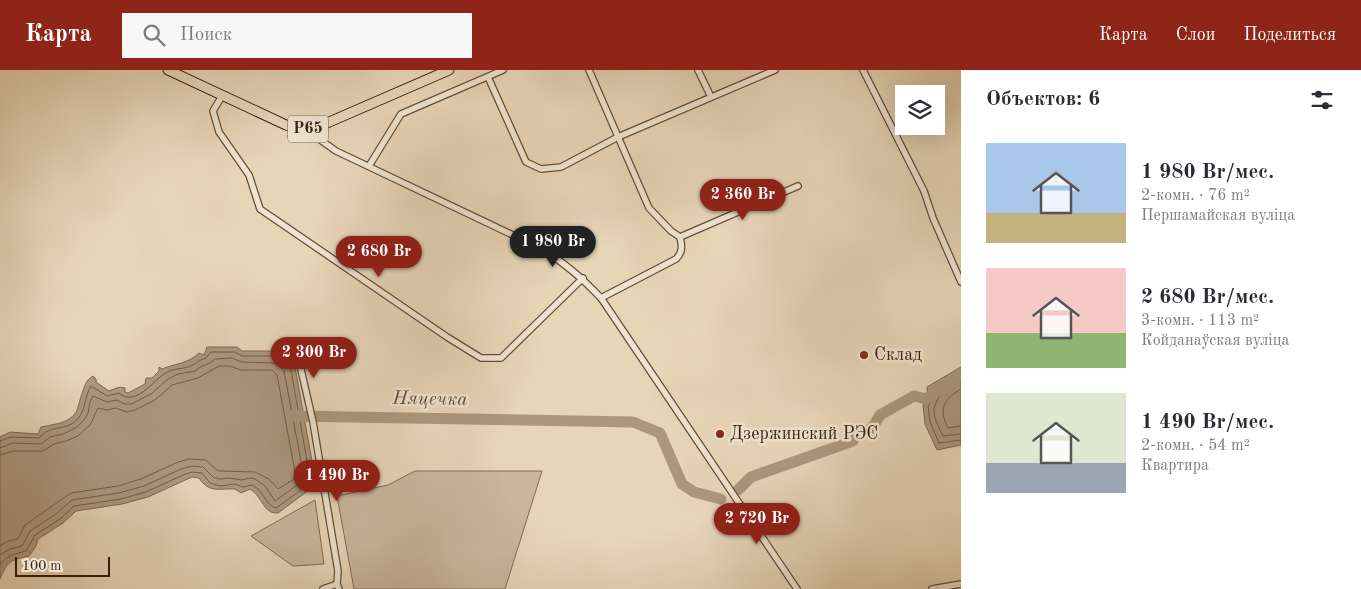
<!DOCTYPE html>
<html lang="ru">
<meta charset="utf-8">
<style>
:root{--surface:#fff;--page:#f7f7f7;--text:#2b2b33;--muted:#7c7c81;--accent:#8f2418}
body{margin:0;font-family:"Old Standard TT",serif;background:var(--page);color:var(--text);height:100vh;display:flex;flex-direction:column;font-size:19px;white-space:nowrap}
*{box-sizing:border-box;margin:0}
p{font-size:16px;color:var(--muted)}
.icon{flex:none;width:28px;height:28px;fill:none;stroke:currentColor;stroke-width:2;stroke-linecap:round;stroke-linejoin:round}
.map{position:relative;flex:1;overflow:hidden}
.drawer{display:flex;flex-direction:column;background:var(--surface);width:400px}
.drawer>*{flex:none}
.controls{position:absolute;left:895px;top:15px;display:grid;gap:10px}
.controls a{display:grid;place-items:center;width:50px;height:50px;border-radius:0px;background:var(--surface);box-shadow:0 5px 20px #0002;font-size:25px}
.scale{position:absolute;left:15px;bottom:12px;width:95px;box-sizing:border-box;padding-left:5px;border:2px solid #3a200c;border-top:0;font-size:14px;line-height:18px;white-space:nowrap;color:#3a200c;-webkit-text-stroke:4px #efe4d1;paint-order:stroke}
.price{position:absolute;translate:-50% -42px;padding:0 11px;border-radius:18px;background:var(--accent);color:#fff;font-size:16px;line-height:32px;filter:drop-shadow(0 1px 2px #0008)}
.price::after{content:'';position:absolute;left:50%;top:30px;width:15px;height:11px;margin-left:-8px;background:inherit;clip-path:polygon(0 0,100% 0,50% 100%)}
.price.selected{background:#222;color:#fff}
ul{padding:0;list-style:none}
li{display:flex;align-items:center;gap:15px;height:125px;padding:0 25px}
li span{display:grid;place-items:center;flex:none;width:140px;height:100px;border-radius:0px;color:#555}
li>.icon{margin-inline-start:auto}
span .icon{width:60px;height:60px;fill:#fffc;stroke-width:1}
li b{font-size:21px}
h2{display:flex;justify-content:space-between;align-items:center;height:60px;padding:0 25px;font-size:21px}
header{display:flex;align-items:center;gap:30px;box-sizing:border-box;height:70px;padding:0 25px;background:var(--accent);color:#fff}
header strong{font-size:24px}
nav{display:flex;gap:28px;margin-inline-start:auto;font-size:18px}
.search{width:350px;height:45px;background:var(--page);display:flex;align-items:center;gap:12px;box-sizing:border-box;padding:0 18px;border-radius:0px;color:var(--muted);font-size:19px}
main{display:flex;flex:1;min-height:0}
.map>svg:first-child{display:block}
</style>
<header>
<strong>Карта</strong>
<div class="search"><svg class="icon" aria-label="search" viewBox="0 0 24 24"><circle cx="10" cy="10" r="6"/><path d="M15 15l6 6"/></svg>Поиск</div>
<nav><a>Карта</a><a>Слои</a><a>Поделиться</a></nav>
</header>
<main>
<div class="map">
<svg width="961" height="519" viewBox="0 0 961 519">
<rect width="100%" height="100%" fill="#e7d5b8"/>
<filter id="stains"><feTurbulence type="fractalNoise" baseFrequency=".004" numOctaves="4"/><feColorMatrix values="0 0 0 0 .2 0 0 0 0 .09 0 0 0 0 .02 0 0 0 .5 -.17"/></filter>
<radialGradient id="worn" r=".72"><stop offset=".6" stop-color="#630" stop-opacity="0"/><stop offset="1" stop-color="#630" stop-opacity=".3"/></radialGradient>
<g fill="#cab69b" stroke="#826b54">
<polygon points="415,401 542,401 505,519 354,519 337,426 388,415"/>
<polygon points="315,430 324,494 293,496 251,466"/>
</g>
<g fill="#ac977e" stroke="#7e6750">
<path d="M207 277H237L242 281H284C287 288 291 291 295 297L314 402 313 414 309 420 278 443C263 444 263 427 250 419L241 423 235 419C219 418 210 424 199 408L192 407 148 427 122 434 76 441 63 453 38 469 36 476 29 486C10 490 7 492 0 509V367L10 362 38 364 41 357C55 354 74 353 78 337 80 330 81 326 84 318 86 312 88 309 93 306L96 309V312L109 321C115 319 118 316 125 318V322L128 323 145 314 146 308H152L159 301V297L162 299C176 293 188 294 199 283L204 285Z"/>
<polygon points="961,297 961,375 937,380 925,354 923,335 928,327 927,317"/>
</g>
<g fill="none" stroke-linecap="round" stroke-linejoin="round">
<g stroke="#735c45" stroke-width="1">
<polyline points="961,303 933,319 933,328 928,336 930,352 939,373 961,370"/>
<path d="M961 310 940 323C939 329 935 333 934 338 933 347 939 358 943 366L961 364"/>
<path d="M961 319C944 329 938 339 948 358L961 356"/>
<path d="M0 371 11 367 39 368C42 366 44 362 48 361 60 356 71 359 80 346 86 337 85 325 91 316L107 326 119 323C135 337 152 312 164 304 173 297 185 300 193 295 201 291 197 291 206 288L211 282H235L242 286H279L291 300 309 402 308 412 305 417 276 438C265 435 265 422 252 415L242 417 235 414 220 416 210 413 202 403 192 402 183 405 146 422 121 429 74 436 60 449 35 465 26 481C16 484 6 485 0 495"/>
<polyline points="0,378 13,373 41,374 50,367 63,364 77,357 84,350 88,343 90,332 93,326 107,332 117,330 125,334 131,334 151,324 168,309 178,304 195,301 202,296 210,293 215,289 232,288 242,292 276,293 284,301 303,402 300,413 275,431 265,416 255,409 250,408 242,410 229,408 220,409 213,407 203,397 192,396 181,399 144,416 119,423 72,430 56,444 30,461 22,476 10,479 0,485"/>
<polyline points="0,385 14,381 43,381 54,374 66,371 78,366 90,355 98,338 107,340 116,338 127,342 135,340 155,330 172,315 198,308 219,296 230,296 241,300 272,300 277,305 295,402 294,409 278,419 269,409 255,402 221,401 217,400 206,390 189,389 178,392 141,409 118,416 71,423 25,455 18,469 8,471 0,476"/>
</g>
<g stroke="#ac977e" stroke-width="11">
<polyline points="291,346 633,352 660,363 682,414 694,422 721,429"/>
<polyline points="738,420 751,407 853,371 855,367 873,357 880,345 914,326 926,329 961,304"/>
</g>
<defs>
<g id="minor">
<polyline points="589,0 649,138 671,161 680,167"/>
<polyline points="698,0 711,27"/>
<polyline points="863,0 924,121 933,148 961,212"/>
<polyline points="488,7 526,92 541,99 561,97 618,67 775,0"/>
<polyline points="222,26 213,41 219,62 249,105 260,139 447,267 481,288 501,288 583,208"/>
<path d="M305 59 336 81 538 177C563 191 581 207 601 228L797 519"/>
<polyline points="369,96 401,44 503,0"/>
<polyline points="680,167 798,116"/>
<path d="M601 228 676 189C683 182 682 176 680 167"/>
<polyline points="297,282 313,352 338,501 337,514 339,519"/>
<polyline points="323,519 337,514"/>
<polyline points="932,519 961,514"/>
</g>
<path id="primary" d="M168 0 286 55C298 60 307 60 320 56L449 0"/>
</defs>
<use href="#minor" stroke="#654d37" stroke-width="8"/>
<use href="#primary" stroke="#3a200c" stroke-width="11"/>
<use href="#minor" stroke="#efe4d1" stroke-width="5.5"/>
<use href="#primary" stroke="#e7d5b8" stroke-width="9"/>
</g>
<g fill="#8f2418" stroke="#efe4d1" stroke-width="2">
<circle cx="864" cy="285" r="5"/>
<circle cx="720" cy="364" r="5"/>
</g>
<g text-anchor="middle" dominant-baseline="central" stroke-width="5" stroke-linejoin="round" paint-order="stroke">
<rect fill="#efe4d1" stroke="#705b47" stroke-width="1" x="288" y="45.5" width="40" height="27" rx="4"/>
<g font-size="16" font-weight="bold" fill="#3a200c">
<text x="308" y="59">Р65</text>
</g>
<g font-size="18" fill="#3a200c" stroke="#efe4d1" text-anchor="start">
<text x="874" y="285">Склад</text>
<text x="730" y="364">Дзержинский РЭС</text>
</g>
<g font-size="19" font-style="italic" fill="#624a34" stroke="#efe4d1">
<text transform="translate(430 330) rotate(1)">Няцечка</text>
</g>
</g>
<rect width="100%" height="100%" filter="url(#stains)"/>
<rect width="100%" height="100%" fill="url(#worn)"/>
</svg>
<div class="controls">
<a><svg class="icon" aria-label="layers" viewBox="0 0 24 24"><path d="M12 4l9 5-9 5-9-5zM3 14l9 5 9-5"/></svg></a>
</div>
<div class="scale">100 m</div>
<b class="price" style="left:743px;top:151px">2 360 Br</b>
<b class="price selected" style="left:553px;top:198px">1 980 Br</b>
<b class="price" style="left:379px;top:208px">2 680 Br</b>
<b class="price" style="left:314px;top:309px">2 300 Br</b>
<b class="price" style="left:337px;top:432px">1 490 Br</b>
<b class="price" style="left:757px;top:475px">2 720 Br</b>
</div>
<section class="drawer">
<h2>Объектов: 6<svg class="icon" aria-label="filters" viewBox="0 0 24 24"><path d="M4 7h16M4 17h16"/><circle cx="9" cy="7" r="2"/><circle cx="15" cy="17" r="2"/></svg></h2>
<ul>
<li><span style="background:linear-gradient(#a9c7e8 70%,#c2b280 0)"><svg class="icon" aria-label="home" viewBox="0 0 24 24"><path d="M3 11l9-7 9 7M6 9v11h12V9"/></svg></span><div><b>1 980 Br/мес.</b><p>2-комн. · 76 m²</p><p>Першамайская вуліца</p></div></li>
<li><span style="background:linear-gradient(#f6c9c9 65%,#8fb573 0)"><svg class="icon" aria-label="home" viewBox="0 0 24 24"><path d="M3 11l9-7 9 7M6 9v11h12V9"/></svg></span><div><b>2 680 Br/мес.</b><p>3-комн. · 113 m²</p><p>Койданаўская вуліца</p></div></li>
<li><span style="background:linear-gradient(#dfe7d0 70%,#9aa5b1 0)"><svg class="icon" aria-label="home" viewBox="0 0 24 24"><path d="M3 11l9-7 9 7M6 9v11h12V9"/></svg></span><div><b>1 490 Br/мес.</b><p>2-комн. · 54 m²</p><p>Квартира</p></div></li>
</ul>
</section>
</main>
